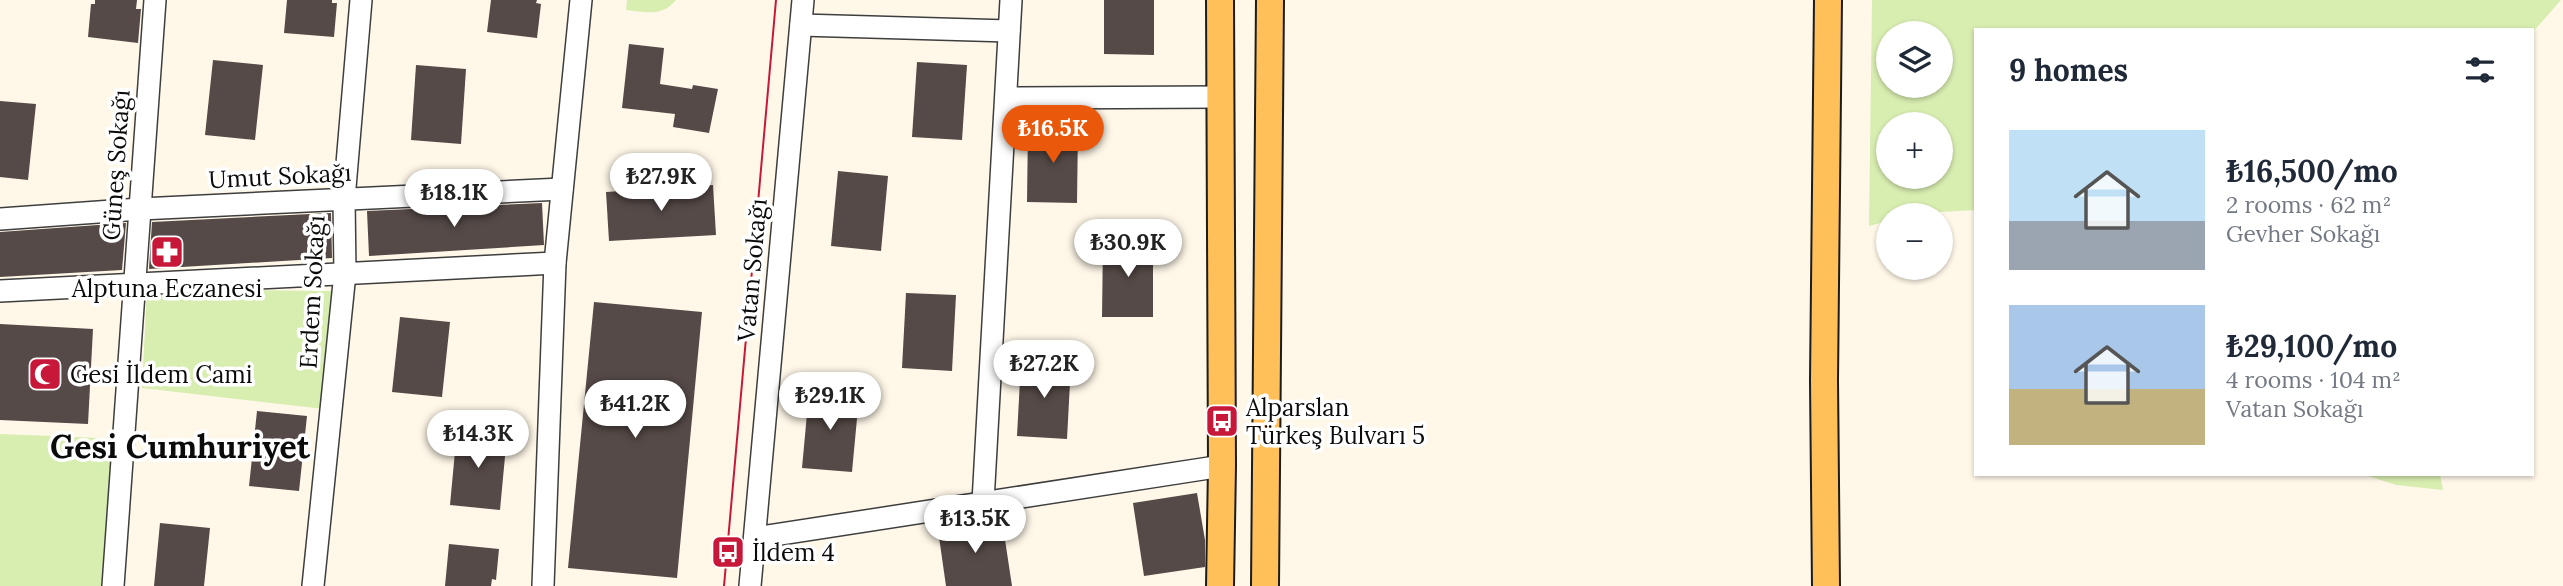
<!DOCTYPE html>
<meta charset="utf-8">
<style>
:root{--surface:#fff;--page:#f6f6f7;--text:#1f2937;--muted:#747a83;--accent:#ea580c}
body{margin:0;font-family:Lora,serif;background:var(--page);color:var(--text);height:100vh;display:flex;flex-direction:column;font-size:26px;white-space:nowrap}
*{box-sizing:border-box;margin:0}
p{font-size:23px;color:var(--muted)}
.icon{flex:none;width:38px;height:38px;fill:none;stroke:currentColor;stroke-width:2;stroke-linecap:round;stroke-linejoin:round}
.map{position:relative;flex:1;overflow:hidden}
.sheet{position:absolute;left:1974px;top:28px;width:560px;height:448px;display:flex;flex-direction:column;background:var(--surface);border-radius:0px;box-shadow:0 2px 5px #0004}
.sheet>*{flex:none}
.buttons{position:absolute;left:1876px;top:21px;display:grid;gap:14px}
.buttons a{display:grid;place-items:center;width:77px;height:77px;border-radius:50%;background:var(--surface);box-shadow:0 2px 5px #0004;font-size:35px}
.price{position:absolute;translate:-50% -60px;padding:0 16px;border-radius:24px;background:#fff;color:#222;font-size:23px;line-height:46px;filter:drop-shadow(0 2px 4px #0008)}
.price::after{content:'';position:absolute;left:50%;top:42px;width:21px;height:16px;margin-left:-10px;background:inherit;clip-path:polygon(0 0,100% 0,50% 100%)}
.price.active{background:var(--accent);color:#fff}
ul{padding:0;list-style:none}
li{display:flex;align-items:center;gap:21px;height:175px;padding:0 35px}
li span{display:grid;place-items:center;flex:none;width:196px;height:140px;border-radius:0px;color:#555}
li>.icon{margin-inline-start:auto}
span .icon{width:84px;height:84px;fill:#fffc;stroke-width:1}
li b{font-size:30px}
h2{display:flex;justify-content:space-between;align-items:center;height:84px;padding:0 35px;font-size:30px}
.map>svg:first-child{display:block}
</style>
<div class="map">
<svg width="2563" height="586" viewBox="0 0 2563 586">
<rect width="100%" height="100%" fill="#fff8e9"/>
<g fill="#d8edb0" fill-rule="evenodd">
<path d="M627 0H676C662 17 646 12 626 10Z"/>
<path d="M1872 0H2561L2532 33V30H1976V210L1888 215V221L1869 226ZM1941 33V86H1888V33ZM1941 124V177H1888V124Z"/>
<polygon points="147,289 333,291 324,409 142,388"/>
<polygon points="0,434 125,439 113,586 0,586"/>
<polygon points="2362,474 2440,474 2443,490 2396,485"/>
</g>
<g fill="#554a47">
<polygon points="95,0 137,0 136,9 141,9 138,43 88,37 91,4 95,4"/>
<polygon points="287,0 332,0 332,3 337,3 334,37 284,33"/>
<polygon points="491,0 537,0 536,3 541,4 537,38 487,32"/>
<polygon points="1104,0 1154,0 1154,55 1104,54"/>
<polygon points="629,44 664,48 660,84 692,89 693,85 718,89 709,133 673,127 675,114 622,108"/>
<polygon points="213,60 263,65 255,140 205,135"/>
<polygon points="917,62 967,65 962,140 912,137"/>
<polygon points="416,65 466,69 461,144 411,140"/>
<polygon points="0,101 36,104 28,180 0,177"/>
<polygon points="1028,127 1078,127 1077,203 1027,202"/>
<polygon points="838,171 888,176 881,251 831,246"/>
<polygon points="713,185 716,235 609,241 606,192"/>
<polygon points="542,203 544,245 369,256 367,211"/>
<polygon points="331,213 332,258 149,269 152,222"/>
<polygon points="126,223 122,270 0,277 0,232"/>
<polygon points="1103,241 1153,242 1153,317 1102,317"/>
<polygon points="906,293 956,295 952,371 902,368"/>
<polygon points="594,302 702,312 677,578 568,568"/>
<polygon points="400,317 450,322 442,397 392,392"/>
<polygon points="0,324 93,329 88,424 0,420"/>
<polygon points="1021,361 1071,364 1067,439 1017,436"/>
<polygon points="809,392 859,397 852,472 802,468"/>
<polygon points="257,411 307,416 299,491 249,486"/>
<polygon points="457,430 507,435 500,510 450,505"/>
<polygon points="1197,493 1205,540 1205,567 1144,576 1133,503"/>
<polygon points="1002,520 1012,586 946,586 938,530"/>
<polygon points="160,523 210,528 204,586 154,586"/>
<polygon points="449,544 499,549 496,580 492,579 491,586 445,586"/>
</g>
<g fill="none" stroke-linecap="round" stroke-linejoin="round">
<defs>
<g id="minor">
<polyline points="801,25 1009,31"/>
<polyline points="1006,98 1221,97"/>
<polyline points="0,219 140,209 562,189"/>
<polyline points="0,291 555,263"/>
<polyline points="983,502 1011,0"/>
<polyline points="755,538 1222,466"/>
<polyline points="113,586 155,0"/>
<polyline points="313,586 345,273 344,199 361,0"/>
<polyline points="543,586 555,263 581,0"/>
<polyline points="750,586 803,0"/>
</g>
<g id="major">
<polyline points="1220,0 1222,466 1220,586"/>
<polyline points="1265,586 1270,0"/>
<polyline points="1826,586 1824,380 1828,0"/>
</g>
</defs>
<use href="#minor" stroke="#3e3e3e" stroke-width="24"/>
<use href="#major" stroke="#1c1c1c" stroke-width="30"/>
<use href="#minor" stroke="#fff" stroke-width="21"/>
<use href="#major" stroke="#ffbf59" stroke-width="26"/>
<polyline stroke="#c71839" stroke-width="2" points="724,586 776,0"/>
</g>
<defs>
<symbol id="pharmacy-square" viewBox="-11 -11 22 22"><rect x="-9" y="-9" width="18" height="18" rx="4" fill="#c71839" stroke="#fff"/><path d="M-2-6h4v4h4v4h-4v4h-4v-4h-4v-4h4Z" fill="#fff"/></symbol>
<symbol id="mosque-square" viewBox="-11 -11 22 22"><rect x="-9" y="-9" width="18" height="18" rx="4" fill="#c71839" stroke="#fff"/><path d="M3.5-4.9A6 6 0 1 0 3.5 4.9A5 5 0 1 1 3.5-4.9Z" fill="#fff"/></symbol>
<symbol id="bus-square" viewBox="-11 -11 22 22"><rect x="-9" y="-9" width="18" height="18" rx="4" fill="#c71839" stroke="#fff"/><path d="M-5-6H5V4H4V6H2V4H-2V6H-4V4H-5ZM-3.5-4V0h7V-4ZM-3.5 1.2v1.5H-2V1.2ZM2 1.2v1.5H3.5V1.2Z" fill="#fff"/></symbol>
</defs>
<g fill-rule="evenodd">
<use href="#pharmacy-square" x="148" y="233" width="38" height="38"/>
<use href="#mosque-square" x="26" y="355" width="38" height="38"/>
<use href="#bus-square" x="1203" y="402" width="38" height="38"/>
<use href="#bus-square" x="709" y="533" width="38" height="38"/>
</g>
<g text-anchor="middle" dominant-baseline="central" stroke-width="7" stroke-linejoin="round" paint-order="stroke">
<g font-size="24" fill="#0b0b0b" stroke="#fff">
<text transform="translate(116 165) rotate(-86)">Güneş Sokağı</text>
<text transform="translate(280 176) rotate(-3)">Umut Sokağı</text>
<text transform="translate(752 270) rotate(-85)">Vatan Sokağı</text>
<text transform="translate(312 292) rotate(-87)">Erdem Sokağı</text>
</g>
<g font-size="24" fill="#0b0b0b" stroke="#fff" text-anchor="start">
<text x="167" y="288" text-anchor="middle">Alptuna Eczanesi</text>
<text x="70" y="374">Gesi İldem Cami</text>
<text x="1246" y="407">Alparslan<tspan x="1246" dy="28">Türkeş Bulvarı 5</tspan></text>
<text x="752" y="552">İldem 4</text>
</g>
<g font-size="32" font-weight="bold" fill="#0b0b0b" stroke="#fff">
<text x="180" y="446">Gesi Cumhuriyet</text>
</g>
</g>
</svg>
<div class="buttons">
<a><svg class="icon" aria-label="layers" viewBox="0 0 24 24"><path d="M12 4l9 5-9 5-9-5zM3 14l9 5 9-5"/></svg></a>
<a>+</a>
<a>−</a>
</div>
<b class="price active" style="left:1053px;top:165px">₺16.5K</b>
<b class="price" style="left:661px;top:213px">₺27.9K</b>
<b class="price" style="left:454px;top:229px">₺18.1K</b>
<b class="price" style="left:1128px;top:279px">₺30.9K</b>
<b class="price" style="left:1044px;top:400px">₺27.2K</b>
<b class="price" style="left:830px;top:432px">₺29.1K</b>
<b class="price" style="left:635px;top:440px">₺41.2K</b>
<b class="price" style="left:478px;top:470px">₺14.3K</b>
<b class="price" style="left:975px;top:555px">₺13.5K</b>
<section class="sheet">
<h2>9 homes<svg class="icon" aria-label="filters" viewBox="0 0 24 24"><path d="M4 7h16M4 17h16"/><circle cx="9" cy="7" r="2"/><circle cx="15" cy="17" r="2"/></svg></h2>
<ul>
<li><span style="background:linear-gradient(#bfe0f5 65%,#9aa5b1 0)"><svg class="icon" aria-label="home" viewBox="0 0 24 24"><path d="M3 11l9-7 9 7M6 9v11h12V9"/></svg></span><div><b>₺16,500/mo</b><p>2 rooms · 62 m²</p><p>Gevher Sokağı</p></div></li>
<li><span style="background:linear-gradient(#a9c7e8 60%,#c2b280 0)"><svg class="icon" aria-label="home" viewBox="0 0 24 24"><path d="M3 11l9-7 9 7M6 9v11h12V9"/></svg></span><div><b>₺29,100/mo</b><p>4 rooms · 104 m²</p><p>Vatan Sokağı</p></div></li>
</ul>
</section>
</div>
